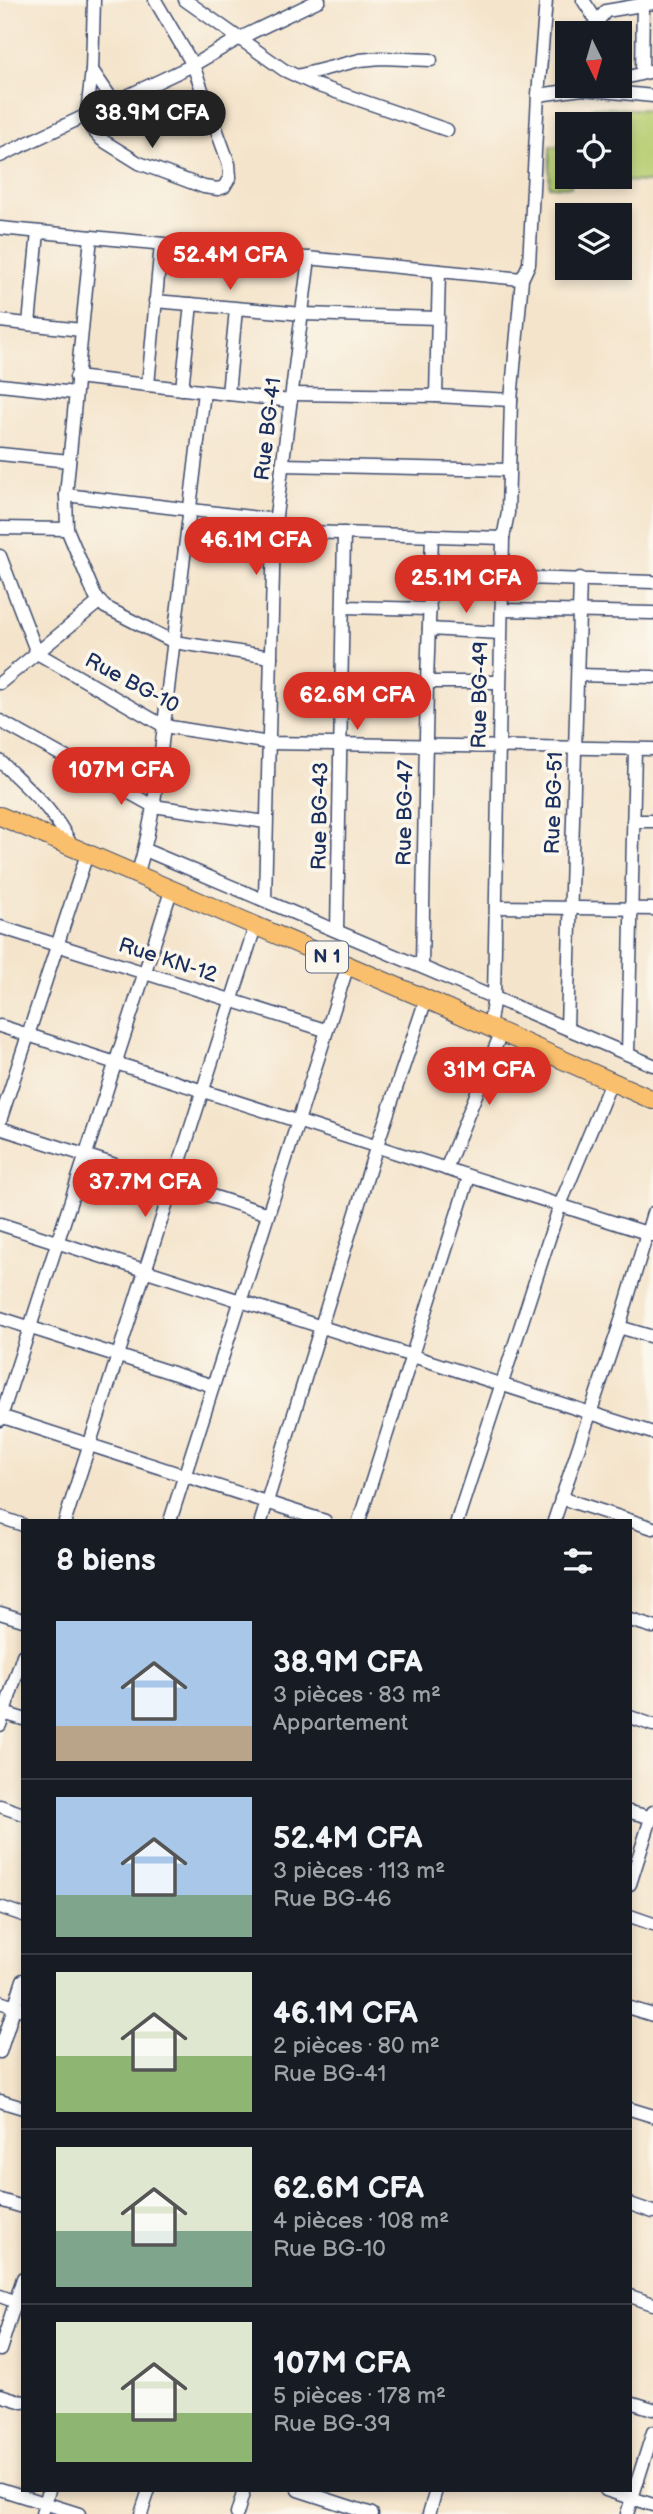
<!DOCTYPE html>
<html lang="fr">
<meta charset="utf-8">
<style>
:root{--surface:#171b24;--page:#20242c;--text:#f1f3f6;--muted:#9ea1a6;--line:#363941;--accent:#d93025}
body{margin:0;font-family:"Balsamiq Sans",sans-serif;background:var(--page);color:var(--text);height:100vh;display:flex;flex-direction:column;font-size:26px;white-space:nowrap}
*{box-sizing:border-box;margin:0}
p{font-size:23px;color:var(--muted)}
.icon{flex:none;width:38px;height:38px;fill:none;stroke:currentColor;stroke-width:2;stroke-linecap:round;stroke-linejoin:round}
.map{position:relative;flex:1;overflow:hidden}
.sheet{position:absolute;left:21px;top:1519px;width:611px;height:973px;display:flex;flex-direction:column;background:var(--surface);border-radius:0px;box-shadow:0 4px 10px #0003}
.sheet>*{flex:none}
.needle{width:46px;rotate:175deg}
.tools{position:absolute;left:555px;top:21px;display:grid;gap:14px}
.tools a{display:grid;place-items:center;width:77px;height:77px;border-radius:0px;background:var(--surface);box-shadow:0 4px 10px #0003;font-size:35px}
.price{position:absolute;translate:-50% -60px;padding:0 16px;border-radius:24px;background:var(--accent);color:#fff;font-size:23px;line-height:46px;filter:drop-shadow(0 2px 4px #0008)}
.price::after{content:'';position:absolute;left:50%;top:42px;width:21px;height:16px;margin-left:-10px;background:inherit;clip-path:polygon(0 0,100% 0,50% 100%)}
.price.active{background:#222;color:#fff}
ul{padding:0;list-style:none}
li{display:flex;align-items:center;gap:21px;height:175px;padding:0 35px}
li+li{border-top:2px solid var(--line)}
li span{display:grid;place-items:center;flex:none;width:196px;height:140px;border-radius:0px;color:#555}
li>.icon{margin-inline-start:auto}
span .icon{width:84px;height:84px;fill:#fffc;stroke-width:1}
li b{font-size:30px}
h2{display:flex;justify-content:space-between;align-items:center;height:84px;padding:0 35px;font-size:30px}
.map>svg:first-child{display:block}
</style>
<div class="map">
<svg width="653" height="2514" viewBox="0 0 653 2514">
<rect width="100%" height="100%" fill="#fbf7ec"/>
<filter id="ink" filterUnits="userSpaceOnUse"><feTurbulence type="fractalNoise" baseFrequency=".0143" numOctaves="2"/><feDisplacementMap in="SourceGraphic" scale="14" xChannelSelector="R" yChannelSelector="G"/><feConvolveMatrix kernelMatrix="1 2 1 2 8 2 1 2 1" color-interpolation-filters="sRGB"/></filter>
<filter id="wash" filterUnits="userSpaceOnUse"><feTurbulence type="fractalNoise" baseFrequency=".00686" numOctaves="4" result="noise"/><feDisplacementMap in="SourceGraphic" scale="28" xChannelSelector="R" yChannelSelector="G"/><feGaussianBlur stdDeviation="1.57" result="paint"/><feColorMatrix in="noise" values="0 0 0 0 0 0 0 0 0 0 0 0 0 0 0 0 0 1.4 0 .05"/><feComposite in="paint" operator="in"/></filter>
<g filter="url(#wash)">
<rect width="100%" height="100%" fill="#f4e4cb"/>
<g fill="#b8ce72" stroke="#6a7e68" stroke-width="2">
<polygon points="592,107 653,110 653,182 589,180 589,177 620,177 620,124 592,124"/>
<polygon points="550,146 567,147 567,177 571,177 571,187 549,186"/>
</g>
</g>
<g filter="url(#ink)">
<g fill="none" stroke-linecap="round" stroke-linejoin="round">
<defs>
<g id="minor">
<polyline points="94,0 92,70 87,113 92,129 102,140 139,163 204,187 218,189 224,187 230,177 229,164 193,65 155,0"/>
<polyline points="185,0 284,70 316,85 447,130"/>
<polyline points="583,0 596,20"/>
<polyline points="588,33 606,11 653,3"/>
<polyline points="92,70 113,101"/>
<polyline points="642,73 643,0"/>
<polyline points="297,76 360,60 381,58 431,60"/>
<polyline points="620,79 653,71"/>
<polyline points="538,95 546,0"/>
<polyline points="0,156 193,65 238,39 319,0"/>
<polyline points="0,228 522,279"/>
<polyline points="91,237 66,495 67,529 95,596 105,607 174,642 271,657"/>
<polyline points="155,301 303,314 438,318"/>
<polyline points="0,321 81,330"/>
<polyline points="29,324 38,232"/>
<polyline points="76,377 291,401"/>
<polyline points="0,385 75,393"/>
<polyline points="148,385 161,244"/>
<polyline points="182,389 191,304"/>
<polyline points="228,394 236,309"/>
<polyline points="292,394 436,396 511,400"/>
<polyline points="436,396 439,271"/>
<polyline points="0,454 69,461"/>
<polyline points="282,465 509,470"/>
<polyline points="66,495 276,520"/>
<polyline points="0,528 67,529"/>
<polyline points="274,531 503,538"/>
<polyline points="0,556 37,653 164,726 269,743 653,749"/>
<polyline points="430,575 653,582"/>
<polyline points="343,607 430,609"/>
<polyline points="502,610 653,613"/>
<polyline points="429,629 500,633"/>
<polyline points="578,675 653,677"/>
<polyline points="427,682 499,682"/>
<polyline points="0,683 99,602"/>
<polyline points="0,721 153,806 266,822"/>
<path d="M0 761C29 790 55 810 72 847"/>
<polyline points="633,821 653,821"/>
<polyline points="145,850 653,1065"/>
<path d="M137 876C157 810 162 740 170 672 182 578 193 485 204 392"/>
<polyline points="265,899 274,531 309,258"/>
<polyline points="496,907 653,909"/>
<polyline points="0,927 325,1030"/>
<polyline points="337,931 344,533"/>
<polyline points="422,966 427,682 432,536"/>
<polyline points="0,1026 653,1235"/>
<polyline points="489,1027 494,997 503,538 508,513 511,400 522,279 529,264 538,95 582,89 653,96"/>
<polyline points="567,1028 580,578"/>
<polyline points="628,1054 635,749"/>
<polyline points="0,1121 87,854"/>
<polyline points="0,1128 268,1214"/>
<polyline points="446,1169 501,1033"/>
<polyline points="0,1224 653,1433"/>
<polyline points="0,1318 213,1386"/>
<polyline points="619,1327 653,1337"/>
<polyline points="0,1416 325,1521"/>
<polyline points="0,1420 171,891"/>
<polyline points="561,1498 653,1528"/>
<polyline points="0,1517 23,1525"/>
<polyline points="65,1521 255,927"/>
<polyline points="170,1521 348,965"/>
<polyline points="261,1521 376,1148 426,999"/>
<polyline points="359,1521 469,1177"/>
<polyline points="457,1521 560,1205 611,1082"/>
<polyline points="554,1521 619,1327 653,1213"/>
<polyline points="0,1613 23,1620"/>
<polyline points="630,1620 653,1627"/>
<polyline points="0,1712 23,1719"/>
<polyline points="630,1717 653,1725"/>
<polyline points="0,1725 23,1655"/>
<polyline points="0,1806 23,1814"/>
<polyline points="630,1812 653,1818"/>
<polyline points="630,1884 653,1812"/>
<polyline points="0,1907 23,1915"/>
<polyline points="630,1916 653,1924"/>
<polyline points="0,2002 23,2010"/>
<polyline points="630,2008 653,2015"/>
<polyline points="0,2052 23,1980"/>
<polyline points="0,2101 23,2108"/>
<polyline points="630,2109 653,2116"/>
<polyline points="0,2200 23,2207"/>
<polyline points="630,2204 653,2212"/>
<polyline points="0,2296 22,2304"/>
<polyline points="630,2296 653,2304"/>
<polyline points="0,2350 23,2278"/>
<polyline points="0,2395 23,2402"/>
<polyline points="630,2402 653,2409"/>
<polyline points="0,2489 79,2514"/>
<polyline points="298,2490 372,2514"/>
<polyline points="606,2490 653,2505"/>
<polyline points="42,2514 49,2490"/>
<polyline points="141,2514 149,2490"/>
<polyline points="237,2514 244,2490"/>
<polyline points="429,2514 436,2490"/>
<polyline points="627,2514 653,2432"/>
</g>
<polyline id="highway" points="0,816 426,999 653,1100"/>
</defs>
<use href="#minor" stroke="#3c4a6e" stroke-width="15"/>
<use href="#highway" stroke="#3c4a6e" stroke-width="20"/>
<use href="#minor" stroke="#fff" stroke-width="12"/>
<use href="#highway" stroke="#f9bf6d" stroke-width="18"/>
</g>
</g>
<g text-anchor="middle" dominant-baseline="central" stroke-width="7" stroke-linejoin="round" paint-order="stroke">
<rect fill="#fbf7ec" stroke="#5e6b89" stroke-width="2" x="306" y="941.5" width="42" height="31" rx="5"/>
<g font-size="19" font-weight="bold" fill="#1b2f5e">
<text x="327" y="957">N 1</text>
</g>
<g font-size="21" fill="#1b2f5e" stroke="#fbf7ec">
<text transform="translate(268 429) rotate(-83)">Rue BG-41</text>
<text transform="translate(132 683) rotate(28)">Rue BG-10</text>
<text transform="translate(480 695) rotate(-89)">Rue BG-49</text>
<text transform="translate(554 803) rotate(-88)">Rue BG-51</text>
<text transform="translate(405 813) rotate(-89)">Rue BG-47</text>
<text transform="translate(320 816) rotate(-89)">Rue BG-43</text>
<text transform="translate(168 960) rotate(18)">Rue KN-12</text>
</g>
</g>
</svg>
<div class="tools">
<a><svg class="needle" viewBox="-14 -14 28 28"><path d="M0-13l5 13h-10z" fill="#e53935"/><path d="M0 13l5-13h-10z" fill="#9ea1a6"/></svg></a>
<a><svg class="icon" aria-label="locate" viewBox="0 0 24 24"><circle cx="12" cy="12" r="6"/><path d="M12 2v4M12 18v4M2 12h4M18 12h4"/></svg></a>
<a><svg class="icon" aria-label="layers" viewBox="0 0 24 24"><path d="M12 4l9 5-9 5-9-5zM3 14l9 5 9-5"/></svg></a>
</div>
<b class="price active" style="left:152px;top:150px">38.9M CFA</b>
<b class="price" style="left:230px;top:292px">52.4M CFA</b>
<b class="price" style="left:256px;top:577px">46.1M CFA</b>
<b class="price" style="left:466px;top:615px">25.1M CFA</b>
<b class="price" style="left:357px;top:732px">62.6M CFA</b>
<b class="price" style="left:121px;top:807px">107M CFA</b>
<b class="price" style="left:489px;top:1107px">31M CFA</b>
<b class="price" style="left:145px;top:1219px">37.7M CFA</b>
<section class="sheet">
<h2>8 biens<svg class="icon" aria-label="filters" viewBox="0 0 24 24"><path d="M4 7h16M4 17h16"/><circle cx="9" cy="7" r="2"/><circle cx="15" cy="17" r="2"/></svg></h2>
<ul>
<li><span style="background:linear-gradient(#a9c7e8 75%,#b9a48a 0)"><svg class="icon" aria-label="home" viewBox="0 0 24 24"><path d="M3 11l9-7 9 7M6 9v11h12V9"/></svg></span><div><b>38.9M CFA</b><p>3 pièces · 83 m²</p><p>Appartement</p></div></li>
<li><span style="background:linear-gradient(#a9c7e8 70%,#7fa58c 0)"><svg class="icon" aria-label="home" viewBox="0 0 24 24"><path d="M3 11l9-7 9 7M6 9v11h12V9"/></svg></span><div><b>52.4M CFA</b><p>3 pièces · 113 m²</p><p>Rue BG-46</p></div></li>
<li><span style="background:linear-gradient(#dfe7d0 60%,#8fb573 0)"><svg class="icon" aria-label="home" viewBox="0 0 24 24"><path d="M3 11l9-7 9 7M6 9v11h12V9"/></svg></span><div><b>46.1M CFA</b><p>2 pièces · 80 m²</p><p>Rue BG-41</p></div></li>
<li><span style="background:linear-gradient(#dfe7d0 60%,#7fa58c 0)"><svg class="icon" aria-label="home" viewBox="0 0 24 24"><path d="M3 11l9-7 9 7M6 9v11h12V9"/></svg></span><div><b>62.6M CFA</b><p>4 pièces · 108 m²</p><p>Rue BG-10</p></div></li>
<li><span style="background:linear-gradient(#dfe7d0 65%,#8fb573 0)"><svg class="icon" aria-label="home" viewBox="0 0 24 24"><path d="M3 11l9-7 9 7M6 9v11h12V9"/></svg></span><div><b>107M CFA</b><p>5 pièces · 178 m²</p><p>Rue BG-39</p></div></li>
</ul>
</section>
</div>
